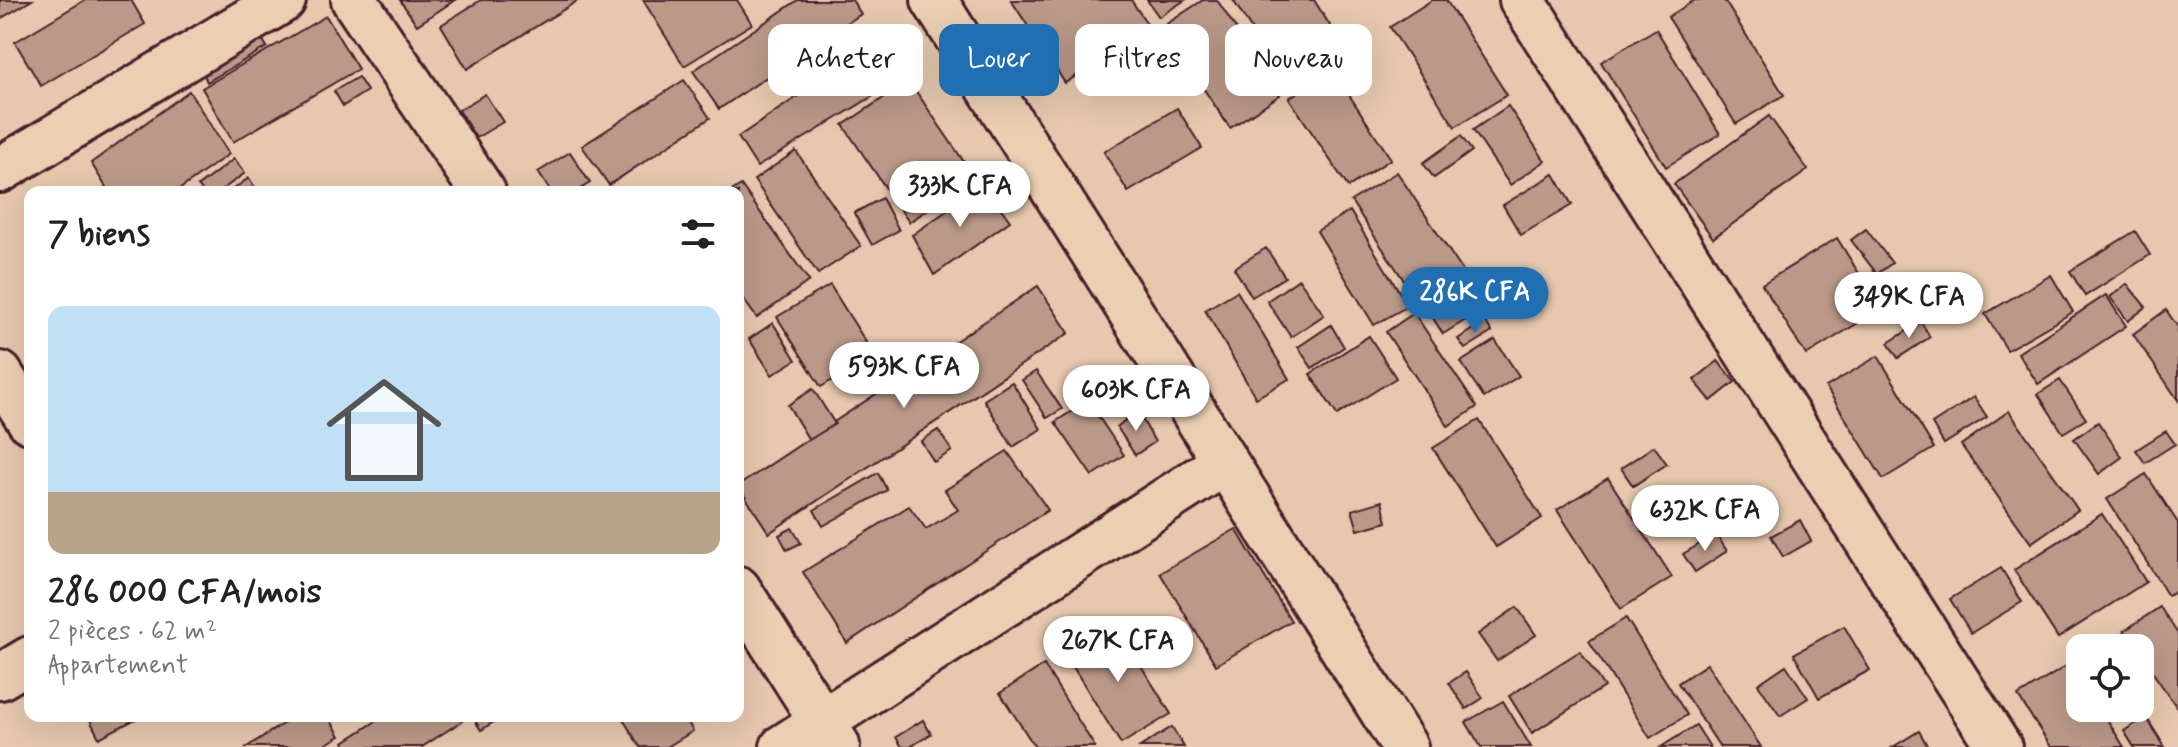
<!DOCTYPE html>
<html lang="fr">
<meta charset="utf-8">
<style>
:root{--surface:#fff;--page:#f2f2f2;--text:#222;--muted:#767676;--accent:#1f6fb2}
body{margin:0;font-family:Mynerve,sans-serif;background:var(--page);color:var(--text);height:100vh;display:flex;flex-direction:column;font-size:30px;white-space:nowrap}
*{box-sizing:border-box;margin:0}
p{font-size:26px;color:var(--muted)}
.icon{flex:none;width:44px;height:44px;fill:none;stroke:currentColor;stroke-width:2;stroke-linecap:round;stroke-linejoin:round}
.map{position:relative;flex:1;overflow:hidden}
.details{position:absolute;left:24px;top:186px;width:720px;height:536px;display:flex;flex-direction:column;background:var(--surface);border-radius:16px;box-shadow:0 8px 32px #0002}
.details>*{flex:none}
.guide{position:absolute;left:768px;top:24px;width:760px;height:72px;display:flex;gap:16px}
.fabs{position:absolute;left:2066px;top:634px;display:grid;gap:16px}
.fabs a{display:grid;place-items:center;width:88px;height:88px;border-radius:16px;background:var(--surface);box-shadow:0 8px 32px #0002;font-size:40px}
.price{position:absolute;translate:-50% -68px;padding:0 18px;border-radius:28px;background:#fff;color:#222;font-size:26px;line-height:52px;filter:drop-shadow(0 2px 4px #0008)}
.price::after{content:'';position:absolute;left:50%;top:48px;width:24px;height:18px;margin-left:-12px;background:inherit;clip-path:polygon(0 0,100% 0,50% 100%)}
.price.selected{background:var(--accent);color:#fff}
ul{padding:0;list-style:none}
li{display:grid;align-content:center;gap:16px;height:424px;padding:0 24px}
li span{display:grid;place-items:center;height:248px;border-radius:16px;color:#555}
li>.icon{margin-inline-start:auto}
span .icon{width:144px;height:144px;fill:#fffc;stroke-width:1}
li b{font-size:34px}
h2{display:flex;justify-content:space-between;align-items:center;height:96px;padding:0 24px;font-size:34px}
.chip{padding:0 28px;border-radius:16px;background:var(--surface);box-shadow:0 8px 32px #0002;font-size:28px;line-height:72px}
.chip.selected{background:var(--accent);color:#fff}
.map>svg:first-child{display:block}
</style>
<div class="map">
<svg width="2178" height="747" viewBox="0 0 2178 747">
<rect width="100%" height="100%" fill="#e5c8ad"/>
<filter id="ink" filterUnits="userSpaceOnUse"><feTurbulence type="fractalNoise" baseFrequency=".0125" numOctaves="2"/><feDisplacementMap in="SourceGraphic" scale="16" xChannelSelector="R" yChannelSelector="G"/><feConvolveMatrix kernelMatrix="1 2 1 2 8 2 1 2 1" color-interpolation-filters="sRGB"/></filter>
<g filter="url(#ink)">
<g fill="#ba9988" stroke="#4a1f2b" stroke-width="2">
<polygon points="0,0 32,0 0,19"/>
<polygon points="85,0 131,0 145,24 41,86 15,42"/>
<polygon points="400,0 455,0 417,25"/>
<polygon points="481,0 579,0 467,69 441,25"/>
<polygon points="643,0 737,0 752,24 684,66"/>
<polygon points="798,0 852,0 861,14 719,109 693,71"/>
<polygon points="1011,0 1131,0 1150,28 1065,83"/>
<polygon points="1147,0 1185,0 1159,17"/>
<polygon points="1203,0 1217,0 1280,95 1230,128 1162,27"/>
<polygon points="1233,0 1314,0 1344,48 1286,84"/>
<polygon points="1432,0 1446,0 1507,95 1455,127 1390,27"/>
<polygon points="1695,0 1724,0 1784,95 1736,124 1668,17"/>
<polygon points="326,16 358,69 233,142 202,88"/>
<polygon points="1656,29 1720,134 1666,167 1601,62"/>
<polygon points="257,30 267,47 207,82 200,65"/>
<polygon points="887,36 914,71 757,167 738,137"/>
<polygon points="1332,69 1391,159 1348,187 1289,98"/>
<polygon points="358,77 367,91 343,106 334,91"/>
<polygon points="684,80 710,118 609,185 582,146"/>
<polygon points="909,81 975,178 909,222 843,125"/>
<polygon points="189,91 229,154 176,192 109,192 91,163"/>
<polygon points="485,94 503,122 476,138 459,110"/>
<polygon points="1508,106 1545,161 1510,185 1473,130"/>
<polygon points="1177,108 1202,148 1128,192 1104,152"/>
<polygon points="1769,116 1808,170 1713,238 1674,184"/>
<polygon points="1461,136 1472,151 1434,178 1423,163"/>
<polygon points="796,151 861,246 818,274 754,180"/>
<polygon points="570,152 590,183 575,192 551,192 538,172"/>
<polygon points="234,159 245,173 219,192 203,192 198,186"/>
<polygon points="1397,172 1464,273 1419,303 1351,201"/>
<polygon points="1554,174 1572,205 1521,235 1503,205"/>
<polygon points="249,178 258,192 229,192"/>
<polygon points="741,185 809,281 757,318 738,292 738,192 730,192"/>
<polygon points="984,185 1010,221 934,275 912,235"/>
<polygon points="882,198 899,230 872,245 854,213"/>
<polygon points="1350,211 1408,306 1374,325 1317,231"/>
<polygon points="1866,229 1892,263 1877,274 1851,240"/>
<polygon points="2135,231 2150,255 2085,296 2070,271"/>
<polygon points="1837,238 1881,309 1806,355 1762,284"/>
<polygon points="1266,248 1285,277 1252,297 1234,268"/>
<polygon points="2051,275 2073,312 2007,350 1985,314"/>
<polygon points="1299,279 1324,315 1291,337 1267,301"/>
<polygon points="1461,281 1479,312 1443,334 1424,304"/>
<polygon points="2127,284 2146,307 2128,321 2110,297"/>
<polygon points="830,285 874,355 821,387 777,317"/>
<polygon points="1038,286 1069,333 769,533 738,486"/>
<polygon points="1237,291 1289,379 1256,398 1205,310"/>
<polygon points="2106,295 2126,326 2038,384 2018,353"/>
<polygon points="2166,310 2178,327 2178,400 2133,334"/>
<polygon points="1414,313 1477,407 1448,426 1386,332"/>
<polygon points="1485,321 1492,332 1465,349 1458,339"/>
<polygon points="1921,322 1930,337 1898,358 1888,343"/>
<polygon points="773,323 796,360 772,375 749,339"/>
<polygon points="1331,325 1344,347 1312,368 1298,347"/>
<polygon points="1369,336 1396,378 1337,415 1310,374"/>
<polygon points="1495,340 1519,376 1484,398 1461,362"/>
<polygon points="1878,356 1934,448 1883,479 1826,387"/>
<polygon points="1718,361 1735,382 1711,401 1694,380"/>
<polygon points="1036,371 1062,409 1047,418 1022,380"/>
<polygon points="2060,380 2086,419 2063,433 2038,394"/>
<polygon points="1012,382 1041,429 1013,447 984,400"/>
<polygon points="813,389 835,424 809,440 788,405"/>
<polygon points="1974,397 1987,417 1944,444 1932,424"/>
<polygon points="1088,401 1124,455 1092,476 1055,422"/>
<polygon points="1137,410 1155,442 1135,455 1117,427"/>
<polygon points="2009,411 2078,510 2031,543 1961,445"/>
<polygon points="1479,420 1542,518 1496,547 1433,448"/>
<polygon points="2098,422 2122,457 2099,474 2074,439"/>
<polygon points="938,430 952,451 934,462 921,441"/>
<polygon points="2166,431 2175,444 2145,463 2136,450"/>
<polygon points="1654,446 1667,464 1633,486 1621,468"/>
<polygon points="1007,451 1048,510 847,643 803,572 909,506 926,529 958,510 945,490"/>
<polygon points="878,473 887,490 823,526 814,510"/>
<polygon points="2146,474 2178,523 2178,590 2168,596 2107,499"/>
<polygon points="1608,478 1672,577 1621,609 1557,510"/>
<polygon points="1382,501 1387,522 1358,530 1352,510"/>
<polygon points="2102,514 2146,582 2058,638 2014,570"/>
<polygon points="1800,520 1811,541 1783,557 1771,536"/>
<polygon points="792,528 801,543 787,550 779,535"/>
<polygon points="1236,529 1291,621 1216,665 1160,573"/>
<polygon points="1716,534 1727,551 1695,572 1683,554"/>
<polygon points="2001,568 2022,602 1971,633 1950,599"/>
<polygon points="1517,607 1536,635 1497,661 1478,634"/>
<polygon points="2160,607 2178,634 2178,709 2140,654 2140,648 2136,648 2124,631"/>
<polygon points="1626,618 1687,715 1650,738 1589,641"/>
<polygon points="1115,624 1171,714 1121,744 1065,654"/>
<polygon points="1844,626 1870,670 1819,698 1794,654"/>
<polygon points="1580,651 1604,687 1532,733 1509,696"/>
<polygon points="2071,663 2080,677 2080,708 2100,708 2124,747 2051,747 2018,696"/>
<polygon points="1707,664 1761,747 1720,747 1678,683"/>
<polygon points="1044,665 1095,747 1035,747 1000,693"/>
<polygon points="1786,665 1808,698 1780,716 1758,684"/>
<polygon points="1466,672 1483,698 1466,709 1449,683"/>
<polygon points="1503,701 1531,747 1481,747 1466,722"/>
<polygon points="88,716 138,716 138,718 99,738"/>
<polygon points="295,716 328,716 340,736 321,747 247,747"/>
<polygon points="384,716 459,716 462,721 422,747 346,747 344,742"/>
<polygon points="472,716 503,716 481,730"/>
<polygon points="621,716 684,716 693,731 667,747 640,747"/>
<polygon points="2146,717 2165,747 2134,747 2124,731"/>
<polygon points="923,720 931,734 910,747 902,747 896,737"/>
<polygon points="1696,725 1710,747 1661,747"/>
<polygon points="1172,727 1184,747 1140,747"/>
<polygon points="1919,731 1928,747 1893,747"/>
</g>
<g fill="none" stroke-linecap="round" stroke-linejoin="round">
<defs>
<g id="minor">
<polyline points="354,0 483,192"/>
<polyline points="934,0 1405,747"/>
<polyline points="1522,0 1999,747"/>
<polyline points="0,170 283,0"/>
<polyline points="0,374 30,421"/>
<polyline points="738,589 837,745"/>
<polyline points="0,677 30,659"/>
<polyline points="783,747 1224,463"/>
</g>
</defs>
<use href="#minor" stroke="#4a1f2b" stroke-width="50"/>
<use href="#minor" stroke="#ebcfb2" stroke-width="44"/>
</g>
</g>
</svg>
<div class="fabs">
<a><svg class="icon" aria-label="locate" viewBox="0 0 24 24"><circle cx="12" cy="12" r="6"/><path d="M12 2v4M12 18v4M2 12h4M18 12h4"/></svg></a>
</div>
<b class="price" style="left:960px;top:229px">333K CFA</b>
<b class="price selected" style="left:1475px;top:335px">286K CFA</b>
<b class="price" style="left:1909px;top:340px">349K CFA</b>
<b class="price" style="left:904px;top:410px">593K CFA</b>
<b class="price" style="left:1136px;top:433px">603K CFA</b>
<b class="price" style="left:1705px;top:553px">632K CFA</b>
<b class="price" style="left:1118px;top:684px">267K CFA</b>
<div class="guide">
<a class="chip">Acheter</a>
<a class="chip selected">Louer</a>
<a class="chip">Filtres</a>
<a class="chip">Nouveau</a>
</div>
<section class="details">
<h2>7 biens<svg class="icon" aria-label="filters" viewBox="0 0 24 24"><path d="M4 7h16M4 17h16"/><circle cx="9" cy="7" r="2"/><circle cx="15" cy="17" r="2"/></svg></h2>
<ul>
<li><span style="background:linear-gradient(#bfe0f5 75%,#b9a48a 0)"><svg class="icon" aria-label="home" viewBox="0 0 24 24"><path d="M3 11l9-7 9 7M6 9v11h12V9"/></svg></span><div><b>286 000 CFA/mois</b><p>2 pièces · 62 m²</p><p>Appartement</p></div></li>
</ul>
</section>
</div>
